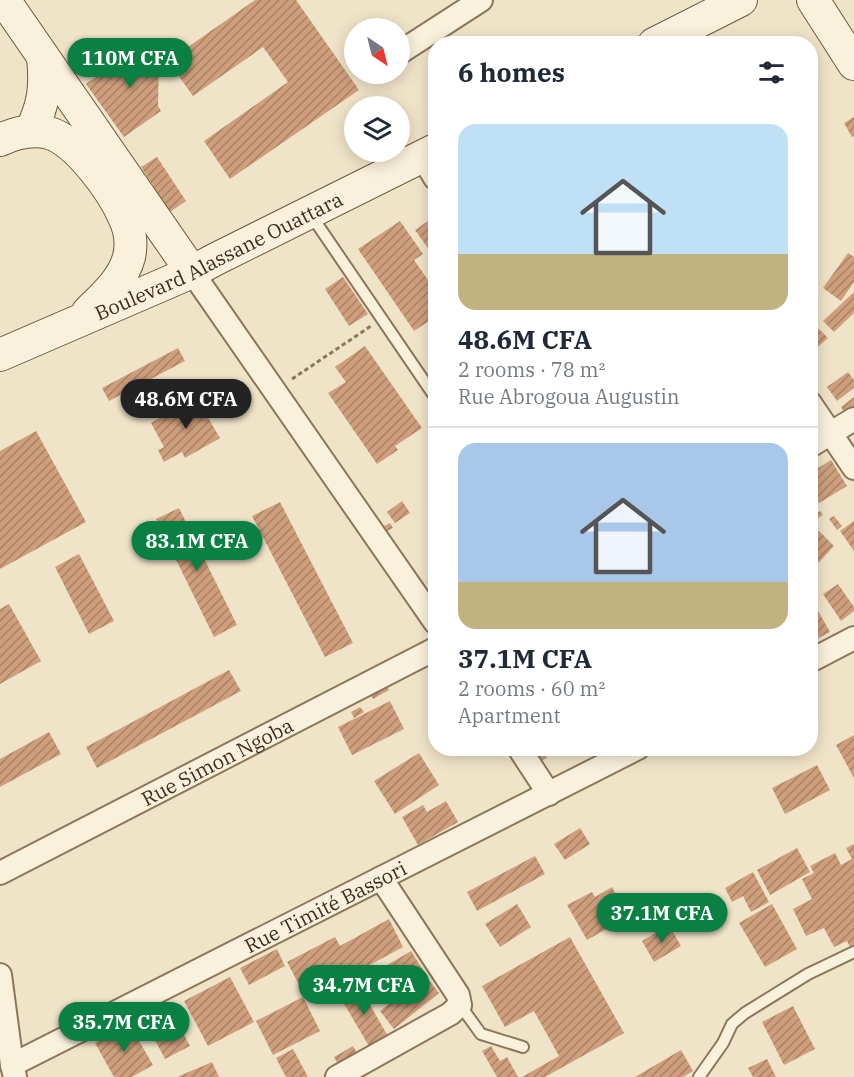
<!DOCTYPE html>
<meta charset="utf-8">
<style>
:root{--surface:#fff;--page:#f6f6f7;--text:#1f2937;--muted:#747a83;--line:#e0e1e3;--accent:#0b8043}
body{margin:0;font-family:"IBM Plex Serif",serif;background:var(--page);color:var(--text);height:100vh;display:flex;flex-direction:column;font-size:22px;white-space:nowrap}
*{box-sizing:border-box;margin:0}
p{font-size:20px;color:var(--muted)}
.icon{flex:none;width:33px;height:33px;fill:none;stroke:currentColor;stroke-width:2;stroke-linecap:round;stroke-linejoin:round}
.map{position:relative;flex:1;overflow:hidden}
.panel{position:absolute;left:428px;top:36px;width:390px;height:720px;display:flex;flex-direction:column;background:var(--surface);border-radius:24px;box-shadow:0 3px 15px #0003}
.panel>*{flex:none}
.needle{width:39px;rotate:145deg}
.tools{position:absolute;left:344px;top:18px;display:grid;gap:12px}
.tools a{display:grid;place-items:center;width:66px;height:66px;border-radius:50%;background:var(--surface);box-shadow:0 3px 15px #0003;font-size:30px}
.price{position:absolute;translate:-50% -51px;padding:0 14px;border-radius:21px;background:var(--accent);color:#fff;font-size:20px;line-height:39px;filter:drop-shadow(0 2px 3px #0008)}
.price::after{content:'';position:absolute;left:50%;top:36px;width:18px;height:14px;margin-left:-9px;background:inherit;clip-path:polygon(0 0,100% 0,50% 100%)}
.price.on{background:#222;color:#fff}
ul{padding:0;list-style:none}
li{display:grid;align-content:center;gap:12px;height:318px;padding:0 30px}
li+li{border-top:2px solid var(--line)}
li span{display:grid;place-items:center;height:186px;border-radius:18px;color:#555}
li>.icon{margin-inline-start:auto}
span .icon{width:108px;height:108px;fill:#fffc;stroke-width:1}
li b{font-size:26px}
h2{display:flex;justify-content:space-between;align-items:center;height:72px;padding:0 30px;font-size:26px}
.map>svg:first-child{display:block}
</style>
<div class="map">
<svg width="854" height="1077" viewBox="0 0 854 1077">
<defs>
<pattern id="building-hatch" width="6" height="6" patternUnits="userSpaceOnUse" patternTransform="scale(1.5)"><rect width="6" height="6" fill="#cf9f7d"/><path d="M-1 1l2-2M0 6l6-6M5 7l2-2" fill="none" stroke="#a98266"/></pattern>
</defs>
<rect width="100%" height="100%" fill="#f0e4c8"/>
<g fill="url(#building-hatch)">
<polygon points="255,0 296,0 359,90 230,179 204,141 288,82 263,47 193,96 168,61"/>
<polygon points="147,41 159,58 158,106 161,111 124,137 86,84"/>
<polygon points="854,117 854,136 852,137 844,123"/>
<polygon points="157,157 186,201 170,212 141,167"/>
<polygon points="435,208 435,221 429,212"/>
<polygon points="431,219 435,224 435,258 415,230"/>
<polygon points="400,221 423,254 414,260 435,290 435,317 414,331 358,249"/>
<polygon points="848,253 854,257 854,282 841,301 823,288"/>
<polygon points="343,277 368,314 349,326 325,289"/>
<polygon points="854,292 854,313 834,332 823,321"/>
<polygon points="819,329 828,338 817,348 810,340 810,336"/>
<polygon points="365,346 422,428 395,446 398,450 377,464 328,393 346,382 335,367"/>
<polygon points="178,348 185,361 109,401 102,388"/>
<polygon points="848,372 854,380 854,388 837,401 827,387"/>
<polygon points="854,397 854,411 847,416 841,407"/>
<polygon points="206,398 214,413 207,416 220,438 185,458 182,452 164,462 158,450 164,447 151,423 184,404 187,409"/>
<polygon points="36,431 86,522 0,569 0,451"/>
<polygon points="831,460 847,486 819,503 810,489 810,473"/>
<polygon points="402,501 410,513 395,523 387,512"/>
<polygon points="280,502 353,643 325,657 252,516"/>
<polygon points="179,508 237,625 214,637 156,519"/>
<polygon points="820,511 823,515 814,521 811,517"/>
<polygon points="834,516 842,526 837,530 829,519"/>
<polygon points="854,521 854,551 840,531"/>
<polygon points="390,523 393,528 387,531 384,526"/>
<polygon points="819,531 834,546 810,572 810,540"/>
<polygon points="79,554 114,621 89,634 55,567"/>
<polygon points="435,577 435,595 427,582"/>
<polygon points="838,584 854,607 854,611 841,621 823,594"/>
<polygon points="9,604 41,661 0,684 0,609"/>
<polygon points="814,604 830,632 813,641 810,637 810,606"/>
<polygon points="229,670 241,691 97,768 86,747"/>
<polygon points="386,684 389,690 373,699 369,693"/>
<polygon points="390,701 404,729 352,755 338,727"/>
<polygon points="360,707 364,712 354,718 351,712"/>
<polygon points="49,732 61,754 0,787 0,759"/>
<polygon points="854,735 854,778 836,745"/>
<polygon points="533,748 541,748 547,758 541,761"/>
<polygon points="543,748 564,748 549,756"/>
<polygon points="419,753 439,785 395,814 374,781"/>
<polygon points="817,765 830,790 785,814 772,788"/>
<polygon points="446,801 458,822 418,845 402,817 423,805 427,812"/>
<polygon points="580,828 590,844 565,860 554,844"/>
<polygon points="854,844 854,950 852,951 847,941 834,947 824,928 806,936 793,909 812,899 802,879 814,873 810,866 835,853 841,865 852,859 846,848"/>
<polygon points="797,848 810,872 770,895 757,870"/>
<polygon points="535,856 545,874 477,911 467,892"/>
<polygon points="753,872 769,902 751,912 743,896 732,902 725,888"/>
<polygon points="612,887 628,917 587,940 567,905 592,892 595,897"/>
<polygon points="716,896 721,905 708,912 704,904"/>
<polygon points="517,904 531,927 500,947 485,924"/>
<polygon points="772,904 797,949 765,967 739,923"/>
<polygon points="389,919 403,947 355,973 351,967 303,992 287,962 335,937 340,946"/>
<polygon points="669,925 681,946 654,962 642,941"/>
<polygon points="570,937 624,1033 545,1077 522,1077 559,1056 534,1011 505,1027 482,986"/>
<polygon points="277,949 285,966 249,985 240,968"/>
<polygon points="411,951 423,970 370,1000 360,981"/>
<polygon points="425,975 439,993 394,1029 380,1011"/>
<polygon points="230,977 254,1022 208,1046 184,1001"/>
<polygon points="358,984 389,1038 370,1048 339,995"/>
<polygon points="303,997 320,1031 273,1055 256,1021"/>
<polygon points="793,1006 815,1049 784,1065 762,1022"/>
<polygon points="173,1014 190,1046 165,1059 148,1027"/>
<polygon points="129,1024 153,1065 132,1077 114,1077 95,1043"/>
<polygon points="353,1046 358,1055 339,1066 334,1057"/>
<polygon points="491,1046 500,1061 507,1057 518,1077 497,1077 482,1051"/>
<polygon points="293,1049 308,1077 286,1077 276,1058"/>
<polygon points="681,1050 693,1071 683,1077 635,1077"/>
<polygon points="767,1059 776,1077 753,1077 748,1068"/>
<polygon points="212,1062 219,1077 177,1077"/>
</g>
<g fill="none" stroke-linecap="round" stroke-linejoin="round">
<defs>
<g id="lane">
<polyline points="311,215 435,397"/>
<polyline points="460,1005 481,1034 523,1047"/>
<polyline points="699,1077 723,1043 732,1024 745,1013 808,974 854,952"/>
</g>
<g id="street">
<polyline points="399,53 481,0"/>
<polyline points="422,156 435,178"/>
<polyline points="192,272 435,622"/>
<polyline points="810,403 854,468"/>
<polyline points="810,446 854,419"/>
<polyline points="810,661 854,638"/>
<polyline points="519,748 549,794"/>
<path id="s1" d="M0 873 435 649"/>
<polyline points="0,975 12,1065 15,1077"/>
<path id="s2" d="M12 1065 638 748"/>
<polyline points="337,1077 450,1014 460,1005 458,995 381,878"/>
</g>
<g id="secondary">
<polyline points="4,0 192,272"/>
<polyline points="813,0 854,64"/>
<polyline points="654,44 741,0"/>
<path d="M31 131C44 104 46 87 43 57"/>
<path d="M0 140C15 133 33 129 49 133 77 141 113 191 124 217 130 229 132 244 129 257 123 280 104 296 88 312"/>
<path id="s3" d="M0 355 192 272 214 260 435 150"/>
</g>
</defs>
<use href="#lane" stroke="#8d765c" stroke-width="14"/>
<use href="#street" stroke="#8d765c" stroke-width="26"/>
<use href="#secondary" stroke="#6f573f" stroke-width="34"/>
<polyline stroke="#8d765c" stroke-width="3" stroke-dasharray="4.5 3" stroke-linecap="butt" points="292,379 371,326"/>
<use href="#lane" stroke="#faf1dc" stroke-width="10"/>
<use href="#street" stroke="#faf1dc" stroke-width="22"/>
<use href="#secondary" stroke="#faf1dc" stroke-width="32"/>
</g>
<g text-anchor="middle" dominant-baseline="central" stroke-width="4.5" stroke-linejoin="round" paint-order="stroke">
<g font-size="20" fill="#3d2e20" stroke="#f7eed8">
<text stroke="none"><textPath href="#s3" startOffset="240">Boulevard Alassane Ouattara</textPath></text>
<text stroke="none"><textPath href="#s1" startOffset="244">Rue Simon Ngoba</textPath></text>
<text stroke="none"><textPath href="#s2" startOffset="351">Rue Timité Bassori</textPath></text>
</g>
</g>
</svg>
<div class="tools">
<a><svg class="needle" viewBox="-14 -14 28 28"><path d="M0-13l5 13h-10z" fill="#e53935"/><path d="M0 13l5-13h-10z" fill="#747a83"/></svg></a>
<a><svg class="icon" aria-label="layers" viewBox="0 0 24 24"><path d="M12 4l9 5-9 5-9-5zM3 14l9 5 9-5"/></svg></a>
</div>
<b class="price" style="left:130px;top:89px">110M CFA</b>
<b class="price on" style="left:186px;top:430px">48.6M CFA</b>
<b class="price" style="left:197px;top:572px">83.1M CFA</b>
<b class="price" style="left:662px;top:944px">37.1M CFA</b>
<b class="price" style="left:364px;top:1016px">34.7M CFA</b>
<b class="price" style="left:124px;top:1053px">35.7M CFA</b>
<section class="panel">
<h2>6 homes<svg class="icon" aria-label="filters" viewBox="0 0 24 24"><path d="M4 7h16M4 17h16"/><circle cx="9" cy="7" r="2"/><circle cx="15" cy="17" r="2"/></svg></h2>
<ul>
<li><span style="background:linear-gradient(#bfe0f5 70%,#c2b280 0)"><svg class="icon" aria-label="home" viewBox="0 0 24 24"><path d="M3 11l9-7 9 7M6 9v11h12V9"/></svg></span><div><b>48.6M CFA</b><p>2 rooms · 78 m²</p><p>Rue Abrogoua Augustin</p></div></li>
<li><span style="background:linear-gradient(#a9c7e8 75%,#c2b280 0)"><svg class="icon" aria-label="home" viewBox="0 0 24 24"><path d="M3 11l9-7 9 7M6 9v11h12V9"/></svg></span><div><b>37.1M CFA</b><p>2 rooms · 60 m²</p><p>Apartment</p></div></li>
</ul>
</section>
</div>
